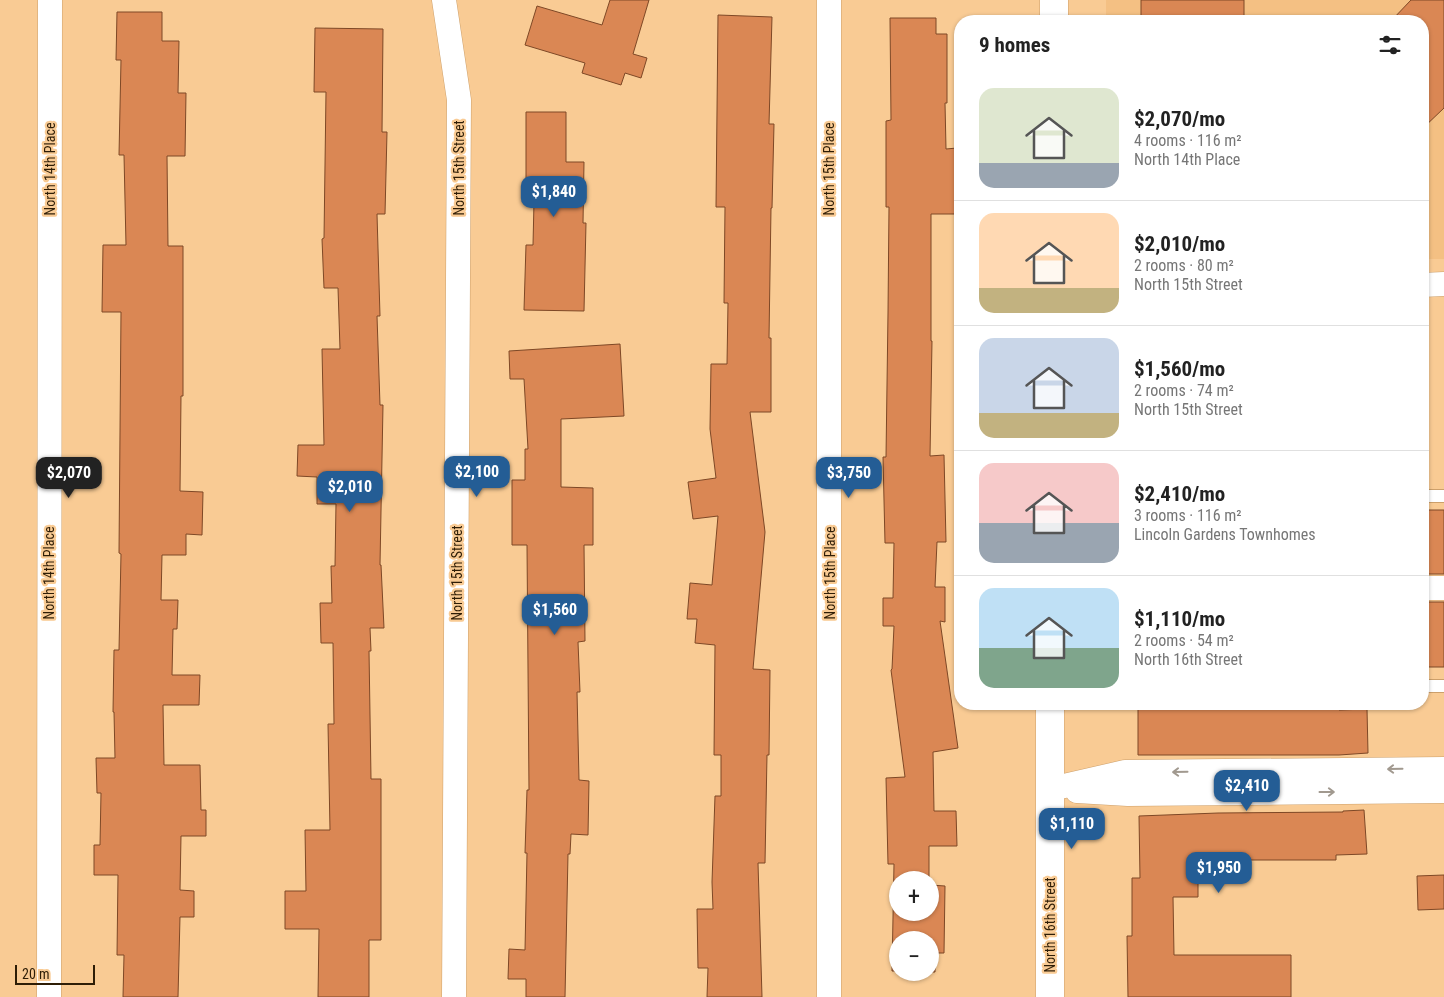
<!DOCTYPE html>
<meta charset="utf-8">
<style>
:root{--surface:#fff;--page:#f6f6f6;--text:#222;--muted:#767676;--line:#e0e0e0;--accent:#245d95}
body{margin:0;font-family:"Roboto Condensed",sans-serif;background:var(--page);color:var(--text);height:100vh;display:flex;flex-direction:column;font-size:19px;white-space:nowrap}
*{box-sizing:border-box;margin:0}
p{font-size:16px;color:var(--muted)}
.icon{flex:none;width:28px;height:28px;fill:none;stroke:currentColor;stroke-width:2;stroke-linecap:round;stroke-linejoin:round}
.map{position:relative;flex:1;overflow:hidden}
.details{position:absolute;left:954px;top:15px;width:475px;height:695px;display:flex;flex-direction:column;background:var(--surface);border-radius:20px;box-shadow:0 1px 4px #0004}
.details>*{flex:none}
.fabs{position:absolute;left:889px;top:871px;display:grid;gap:10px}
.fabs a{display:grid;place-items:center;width:50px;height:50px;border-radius:50%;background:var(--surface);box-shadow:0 1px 4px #0004;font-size:25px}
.scale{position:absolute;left:15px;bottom:12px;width:80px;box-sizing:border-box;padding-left:5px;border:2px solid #2e1d06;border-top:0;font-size:14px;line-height:18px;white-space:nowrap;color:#2e1d06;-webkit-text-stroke:4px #f9cb94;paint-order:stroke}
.price{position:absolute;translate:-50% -42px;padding:0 11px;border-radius:10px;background:var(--accent);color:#fff;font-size:16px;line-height:32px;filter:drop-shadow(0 1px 2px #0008)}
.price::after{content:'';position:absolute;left:50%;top:30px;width:15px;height:11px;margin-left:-8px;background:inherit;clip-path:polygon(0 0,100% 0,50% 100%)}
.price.active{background:#222;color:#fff}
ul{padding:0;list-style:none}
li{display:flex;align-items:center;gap:15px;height:125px;padding:0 25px}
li+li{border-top:1px solid var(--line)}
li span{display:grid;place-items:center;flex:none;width:140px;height:100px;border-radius:15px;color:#555}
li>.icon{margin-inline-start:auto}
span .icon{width:60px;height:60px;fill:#fffc;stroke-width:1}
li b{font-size:21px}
h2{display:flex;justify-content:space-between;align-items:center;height:60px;padding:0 25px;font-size:21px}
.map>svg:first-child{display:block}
</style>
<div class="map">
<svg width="1444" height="997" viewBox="0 0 1444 997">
<rect width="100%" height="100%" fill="#f9cb94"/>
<polygon fill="#f4c083" points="1106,0 1444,0 1444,259 1423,259 1422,21 1106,21"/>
<g fill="#da8754" stroke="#7e4826">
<polygon points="610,0 649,0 633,54 647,58 641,78 625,73 621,85 582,73 585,63 525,45 537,6 602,25"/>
<rect x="1141" y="0" width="103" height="21"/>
<polygon points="1411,0 1444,0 1444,108 1422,129 1422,21 1391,21"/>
<polygon points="117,12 162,12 162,41 179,41 178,93 186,93 185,156 167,156 168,246 183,246 183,396 181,396 180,491 203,492 202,535 186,534 186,555 162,555 161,600 178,600 177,629 173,629 172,675 200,675 199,705 163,705 164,765 200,765 201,810 206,810 206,836 181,836 180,890 194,891 194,917 180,917 178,997 123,997 124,955 117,955 118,875 94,875 94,845 100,845 101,793 97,793 96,758 115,758 114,712 113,712 114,650 119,650 121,554 119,553 121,312 102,312 103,245 126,245 124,155 119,155 121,60 116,60"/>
<polygon points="718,15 772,17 769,124 774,124 772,208 771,208 769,338 771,338 771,412 750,412 765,532 753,669 770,670 769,755 767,755 765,863 758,863 762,997 707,997 708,968 698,968 697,909 713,909 712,882 715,796 721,796 721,755 714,755 715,645 695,643 697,619 687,619 690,583 712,585 718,516 693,519 688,482 716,478 710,429 711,364 727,364 728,303 724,303 725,207 716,207"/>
<polygon points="890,18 936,18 936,34 947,34 947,103 945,103 946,149 957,148 958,173 960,173 960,214 931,214 931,341 932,341 930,456 944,455 946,542 937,542 935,587 945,587 945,622 940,621 958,748 933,752 934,811 956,811 957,846 929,846 929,880 898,880 898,912 930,912 930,885 945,886 944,953 935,953 935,972 930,972 930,940 898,940 898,971 892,971 894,864 888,864 886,778 905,777 891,670 892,669 894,626 883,626 883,598 893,598 894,543 885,543 883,457 886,457 888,313 889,207 886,207 886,121 891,120"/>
<polygon points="315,28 383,29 382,132 387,132 385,214 377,214 380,316 377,316 380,405 383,405 380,565 381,565 384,628 370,628 371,651 369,651 371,779 381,779 381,940 369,940 369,997 318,997 319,929 285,929 285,891 306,891 305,830 330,830 328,724 334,724 333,643 321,643 320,603 332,603 331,566 335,566 336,504 317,504 317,477 297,476 298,445 324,445 322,349 340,349 338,288 324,288 322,239 324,238 326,92 314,92"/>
<polygon points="526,112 566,112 566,162 584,162 583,223 586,223 584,311 524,310 526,245 533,245 534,202 526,202"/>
<polygon points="620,344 624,416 561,419 561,487 593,488 593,545 584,545 585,641 578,642 580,692 577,692 579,780 589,781 588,835 571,834 570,854 568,854 565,997 526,997 526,979 508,979 509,949 525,950 527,853 525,853 527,790 529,790 527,545 512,545 512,480 525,480 525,449 528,449 524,379 510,379 509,351"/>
<rect x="1422" y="510" width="22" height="64"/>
<rect x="1422" y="602" width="22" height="65"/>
<polygon points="1230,704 1339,704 1339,710 1367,709 1368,753 1339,755 1138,755 1138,706 1229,705"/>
<polygon points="1364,810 1367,854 1336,855 1336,860 1198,860 1198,897 1173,897 1174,955 1291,955 1291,997 1128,997 1127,936 1132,936 1132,878 1140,878 1139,816 1218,813 1343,812 1343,811"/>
<polygon points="1444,875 1444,909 1418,910 1417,876"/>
</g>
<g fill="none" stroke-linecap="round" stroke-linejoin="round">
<defs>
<g id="service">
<polyline points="1422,496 1444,496"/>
<polyline points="1422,686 1444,686"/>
</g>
<g id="minor">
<polyline points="444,0 459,100 454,997"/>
<polyline points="829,0 829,997"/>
<polyline points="1422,285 1444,284"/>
<polyline points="1422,588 1444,588"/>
<polyline points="1051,789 1125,772 1444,769"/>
<polyline points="1077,791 1128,794 1444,791"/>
<polyline points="49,997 50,0"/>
</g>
<g id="secondary">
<polyline points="1054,0 1054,21"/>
<polyline points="1050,997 1050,704"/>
</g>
</defs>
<use href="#service" stroke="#cda06b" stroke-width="14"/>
<use href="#minor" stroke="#cda06b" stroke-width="25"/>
<use href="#secondary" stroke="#cda06b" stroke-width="29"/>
<use href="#service" stroke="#fff" stroke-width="12"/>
<use href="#minor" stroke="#fff" stroke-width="24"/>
<use href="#secondary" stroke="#fff" stroke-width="28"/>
</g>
<defs><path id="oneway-shaft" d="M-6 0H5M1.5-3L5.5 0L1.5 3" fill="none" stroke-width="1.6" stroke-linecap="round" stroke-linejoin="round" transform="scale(1.25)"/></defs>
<g stroke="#a1998f">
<use href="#oneway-shaft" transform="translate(1395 769) rotate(179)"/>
<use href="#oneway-shaft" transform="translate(1180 772) rotate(179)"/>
<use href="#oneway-shaft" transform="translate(1327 792)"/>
</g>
<g text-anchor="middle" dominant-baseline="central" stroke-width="4.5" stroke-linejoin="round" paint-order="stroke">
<g font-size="14" fill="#2e1d06" stroke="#f9cb94">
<text transform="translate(459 168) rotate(-90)">North 15th Street</text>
<text transform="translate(50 169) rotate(-90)">North 14th Place</text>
<text transform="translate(829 169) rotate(-90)">North 15th Place</text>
<text transform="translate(49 573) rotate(-90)">North 14th Place</text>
<text transform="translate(457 573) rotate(-90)">North 15th Street</text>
<text transform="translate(830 573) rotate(-90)">North 15th Place</text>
<text transform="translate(1050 925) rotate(-90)">North 16th Street</text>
</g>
</g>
</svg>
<div class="fabs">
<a>+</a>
<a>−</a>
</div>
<div class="scale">20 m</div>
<b class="price" style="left:554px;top:218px">$1,840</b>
<b class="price" style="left:477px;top:498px">$2,100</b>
<b class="price active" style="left:69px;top:499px">$2,070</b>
<b class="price" style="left:849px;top:499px">$3,750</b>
<b class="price" style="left:350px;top:513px">$2,010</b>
<b class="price" style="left:555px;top:636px">$1,560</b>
<b class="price" style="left:1247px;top:812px">$2,410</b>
<b class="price" style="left:1072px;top:850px">$1,110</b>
<b class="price" style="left:1219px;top:894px">$1,950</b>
<section class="details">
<h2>9 homes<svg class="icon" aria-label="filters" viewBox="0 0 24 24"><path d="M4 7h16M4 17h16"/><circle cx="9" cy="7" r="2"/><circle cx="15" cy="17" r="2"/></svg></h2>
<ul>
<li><span style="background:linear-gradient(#dfe7d0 75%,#9aa5b1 0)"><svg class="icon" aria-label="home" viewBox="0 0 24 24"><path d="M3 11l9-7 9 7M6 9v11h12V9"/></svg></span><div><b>$2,070/mo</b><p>4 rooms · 116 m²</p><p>North 14th Place</p></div></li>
<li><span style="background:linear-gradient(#ffd9b3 75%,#c2b280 0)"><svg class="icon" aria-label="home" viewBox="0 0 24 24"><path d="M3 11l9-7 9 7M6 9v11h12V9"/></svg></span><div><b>$2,010/mo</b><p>2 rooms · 80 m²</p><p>North 15th Street</p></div></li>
<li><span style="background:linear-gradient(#c9d6e8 75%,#c2b280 0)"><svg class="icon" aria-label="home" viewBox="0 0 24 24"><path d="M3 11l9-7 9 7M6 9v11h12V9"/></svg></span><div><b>$1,560/mo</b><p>2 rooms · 74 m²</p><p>North 15th Street</p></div></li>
<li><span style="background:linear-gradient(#f6c9c9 60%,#9aa5b1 0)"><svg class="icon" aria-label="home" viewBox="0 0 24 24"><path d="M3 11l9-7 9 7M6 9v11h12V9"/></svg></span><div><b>$2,410/mo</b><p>3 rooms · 116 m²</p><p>Lincoln Gardens Townhomes</p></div></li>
<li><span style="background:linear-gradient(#bfe0f5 60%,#7fa58c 0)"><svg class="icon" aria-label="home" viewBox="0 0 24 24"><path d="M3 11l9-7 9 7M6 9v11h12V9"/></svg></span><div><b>$1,110/mo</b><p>2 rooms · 54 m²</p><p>North 16th Street</p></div></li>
</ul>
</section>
</div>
